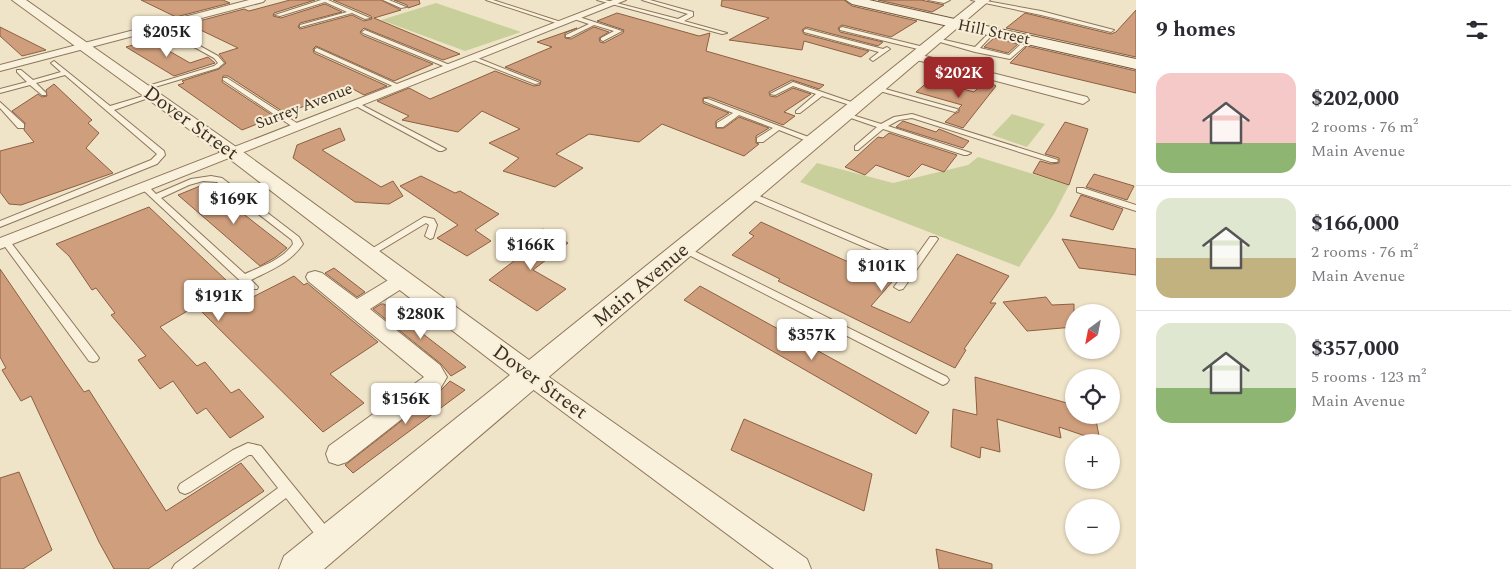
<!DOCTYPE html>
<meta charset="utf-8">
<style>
:root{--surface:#fff;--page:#f2f2f3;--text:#2b2b33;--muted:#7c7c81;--line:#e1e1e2;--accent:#9e2a2b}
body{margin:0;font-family:Spectral,serif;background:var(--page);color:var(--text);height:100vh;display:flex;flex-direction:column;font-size:19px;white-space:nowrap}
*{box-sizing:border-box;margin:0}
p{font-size:16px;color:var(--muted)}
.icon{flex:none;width:28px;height:28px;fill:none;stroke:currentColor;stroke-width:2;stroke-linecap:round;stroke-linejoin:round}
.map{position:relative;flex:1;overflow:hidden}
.details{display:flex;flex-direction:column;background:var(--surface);width:375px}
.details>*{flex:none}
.needle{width:32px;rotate:212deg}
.tools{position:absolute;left:1065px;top:304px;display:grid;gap:10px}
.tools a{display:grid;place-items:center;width:55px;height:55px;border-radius:50%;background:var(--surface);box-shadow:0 1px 4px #0004;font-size:25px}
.price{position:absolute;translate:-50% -42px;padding:0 11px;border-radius:5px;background:#fff;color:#222;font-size:16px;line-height:32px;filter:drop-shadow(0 1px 2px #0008)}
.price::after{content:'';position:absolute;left:50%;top:30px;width:15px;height:11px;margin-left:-8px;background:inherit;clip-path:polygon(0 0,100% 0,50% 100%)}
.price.selected{background:var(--accent);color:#fff}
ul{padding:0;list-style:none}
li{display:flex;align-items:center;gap:15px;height:125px;padding:0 20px}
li+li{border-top:1px solid var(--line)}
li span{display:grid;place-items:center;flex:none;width:140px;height:100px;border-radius:15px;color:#555}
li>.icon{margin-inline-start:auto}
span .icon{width:60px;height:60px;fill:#fffc;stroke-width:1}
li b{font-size:21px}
h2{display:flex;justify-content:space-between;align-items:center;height:60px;padding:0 20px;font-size:21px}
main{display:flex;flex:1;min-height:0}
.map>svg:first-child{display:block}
</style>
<main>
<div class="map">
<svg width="1136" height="569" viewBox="0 0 1136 569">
<rect width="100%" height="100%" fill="#f0e4c8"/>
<g fill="#c9cf9b">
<polygon points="436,3 521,32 465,51 381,20"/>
<polygon points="1012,114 1045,124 1027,147 992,135"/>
<polygon points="978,157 1069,185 1054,214 1019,267 800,182 817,163 893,183 968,165"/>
</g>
<g fill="#cf9f7d" stroke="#8d5f41">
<polygon points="141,0 223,0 230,3 176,17"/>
<polygon points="290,0 315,0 274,13 273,16 281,18 325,4 342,12 300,23 298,27 300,29 352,15 364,21 372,19 371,16 333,0 381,0 401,10 374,18 460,54 443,60 364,28 360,32 362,35 433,64 394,81 316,46 313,49 314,53 387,86 364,95 353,89 285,113 228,76 223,76 222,82 275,117 242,130 178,85 184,83 182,81 219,69 226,63 219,54 238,48 188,24 244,9 249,11"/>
<polygon points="394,0 419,0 420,4 408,8 407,5"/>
<polygon points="722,0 844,0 852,6 917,21 891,37 842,25 838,28 840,32 883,42 878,46 806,27 802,30 804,34 869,51 861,57 804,41 802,50 729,40 769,18 721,6"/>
<polygon points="878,0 921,0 944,5 932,12"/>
<polygon points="1136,10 1136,57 1006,28 1025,13 1111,34 1116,32"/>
<polygon points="617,13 699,36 710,33 706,51 824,85 819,89 792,80 769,92 770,96 776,97 793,88 811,94 784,112 795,116 783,125 709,97 703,98 703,103 729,113 716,121 716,128 724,128 739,117 769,128 756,136 756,143 759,144 744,156 662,124 639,142 589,134 556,154 583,168 555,187 503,171 519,158 489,143 520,129 482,111 458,132 402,120 409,116 377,101 409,88 430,99 495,71 534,86 540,85 541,81 505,67 552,47 537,42 577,28 565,33 565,38 571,39 594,27 609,32 599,38 600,42 604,43 623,33 624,30 597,21"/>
<polygon points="0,27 46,50 22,56 0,36"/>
<polygon points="994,38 1018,44 1008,53 984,47"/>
<polygon points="150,40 190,63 208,57 215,63 174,76 126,47"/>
<polygon points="1027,46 1136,71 1136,93 1010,63"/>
<polygon points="930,80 974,92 986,80 996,86 963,128 945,122 954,114 959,112 959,108 962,105 916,92"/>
<polygon points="54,84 92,120 88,123 99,133 86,148 113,173 21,205 9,204 0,192 0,151 34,142 24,130 25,123 12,111 38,94 42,97 47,96 46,90"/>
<polygon points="903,121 936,132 939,129 969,141 963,148 896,127"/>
<polygon points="1065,122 1088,129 1069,185 1033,173 1040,161 1051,164 1059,163 1059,158 1045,154"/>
<polygon points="340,128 345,140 322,150 381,187 393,181 403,196 389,204 355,202 293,158 297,145"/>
<polygon points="889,133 957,155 944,172 922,164 909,177 876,165 865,175 845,167 878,137 883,138"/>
<polygon points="1094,174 1134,186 1127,200 1086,187"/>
<polygon points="421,176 455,193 460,191 499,214 475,230 491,241 467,256 437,238 458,225 400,186"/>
<polygon points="205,184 287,248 276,257 260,266 178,195"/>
<polygon points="1081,195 1123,209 1113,230 1070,216"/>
<polygon points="149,207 247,300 294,276 304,285 307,283 378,342 330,374 364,403 323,432 196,306 160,327 197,366 205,362 231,393 239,389 264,417 230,438 206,408 197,414 173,381 160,389 138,360 146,356 111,315 115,313 96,288 92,290 69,256 56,244"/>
<polygon points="761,222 892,282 871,306 910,323 957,254 1009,276 990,303 996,303 964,349 966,350 955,368 778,281 780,279 732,255 754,236 749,233"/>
<polygon points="543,229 568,243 533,270 566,289 537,311 489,280 514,261 503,254"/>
<polygon points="1062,239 1136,249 1136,275 1079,268"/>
<polygon points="334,268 365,292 357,297 325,273"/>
<polygon points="0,269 84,392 89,390 166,511 241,463 264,491 148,569 114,569 99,542 31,396 21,401 2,370 6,368 0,357"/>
<polygon points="700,286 929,412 916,434 684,300"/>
<polygon points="1046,297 1052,305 1074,304 1074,327 1027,331 1003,302"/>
<polygon points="381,304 384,304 466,367 451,376 441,364 373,309"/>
<polygon points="975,377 1074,405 1074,415 1095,415 1100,441 1059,427 1061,438 997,419 1000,452 981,447 980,458 951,447 953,409 977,415"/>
<polygon points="450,381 465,390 353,473 345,465 441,390"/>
<polygon points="744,419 872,474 864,511 731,450"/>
<polygon points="19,472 52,550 23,569 0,569 0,478"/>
<polygon points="936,549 992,564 992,569 939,569"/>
</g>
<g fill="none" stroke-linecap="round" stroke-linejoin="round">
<defs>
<g id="service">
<polygon points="321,0 328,0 370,18 365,19 352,13 300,27 300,25 347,12 325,2 280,16 275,15"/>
<polygon points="383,0 389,0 406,7 401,8"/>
<polygon points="486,0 493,0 564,23 559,24"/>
<polygon points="597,0 605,0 678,19 688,14 642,0 650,0 693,12 693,16 684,21 727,33 722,34"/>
<polygon points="928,0 950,0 944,3"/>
<polygon points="971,0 981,0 1041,11 1114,30 1111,32 1041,15"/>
<polygon points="576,16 622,31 603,41 601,40 601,38 614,31 594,25 570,37 566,37 566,35 589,24 574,19 574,17"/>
<polygon points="842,27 928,48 929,49 926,51 840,30 840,28"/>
<polygon points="806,29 883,49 887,47 890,49 873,61 870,59 879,52 804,32 804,30"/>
<polygon points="365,30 452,66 453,67 448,68 363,33 362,32"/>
<polygon points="990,32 993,34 980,48 1009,55 1021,44 1026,45 1010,59 975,52 933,40 936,38 975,47"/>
<polygon points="176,35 180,35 218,56 224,63 218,68 145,90 141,90 141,88 214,66 218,63 214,58 176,37"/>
<polygon points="317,48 401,86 402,87 397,88 315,51 315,49"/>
<polygon points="471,57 475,57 540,83 535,84 471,59"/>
<polygon points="54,61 110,106 150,94 154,94 154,96 114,110 164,151 165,155 157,164 0,227 0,221 151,160 157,154 65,75 36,83 46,93 46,95 42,95 30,85 0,93 0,89 27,82 17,72 17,70 21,70 33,80 61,72 51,63"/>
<polygon points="223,78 227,78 303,127 296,129 223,80"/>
<polygon points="793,82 860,105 861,106 856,107 822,96 800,113 796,113 796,111 816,94 793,86 775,95 770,94"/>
<polygon points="878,87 957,109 958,110 955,112 876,90 875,89"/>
<polygon points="704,99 708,99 819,141 815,143 812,143 779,130 763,142 757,142 757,138 773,128 739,115 723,127 717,127 717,123 733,113 704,101"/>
<polygon points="0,102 24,124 24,128 18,128 0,108"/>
<polygon points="354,103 358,103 446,149 442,151 439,151 354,105"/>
<polygon points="845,114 849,114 881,124 894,117 912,114 1058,160 1057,162 1051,162 912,118 899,120 888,126 971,153 967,155 964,155 883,129 858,150 855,150 855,146 877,127 845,116"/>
<path d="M211 176 222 178 299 237 303 244C290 263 271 270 251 280L258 287 257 289H249L141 188 142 186H148L156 194 191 179ZM203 181 217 182 292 240 293 244C282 260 262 266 245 274L161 198 189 185Z"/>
<polygon points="1077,188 1083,188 1136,205 1136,211 1077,192"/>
<polygon points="750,192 913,261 930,237 936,237 938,239 903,289 899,290 894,287 909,266 747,197 746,195"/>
<polygon points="424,217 434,219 437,225 433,238 430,239 425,236 429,225 426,223 371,256 365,256 363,254"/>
<polygon points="6,239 9,240 97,355 99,358 97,361 93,362 89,361 3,244 1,242"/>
<polygon points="684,246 947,377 949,380 947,383 943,385 939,383 681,251 679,249 681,247"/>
<polygon points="248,443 261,446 331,532 333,537 331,542 326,544 321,542 286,498 192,569 172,569 175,564 278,488 252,455 249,455 190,492 185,494 180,492 178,488 180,484 233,450"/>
</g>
<g id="minor">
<polygon points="249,0 265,0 263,2 0,71 0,65"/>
<polygon points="613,0 626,0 0,249 0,238"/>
<polygon points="917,54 1087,97 1089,100 1083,104 913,59 911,57"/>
<polygon points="315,271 322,273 357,299 395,276 402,274 409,276 411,280 409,284 370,309 440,365 447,377 440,389 347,462 338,465 329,462 326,454 329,446 424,377 308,281 306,277 308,273"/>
<polygon points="531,368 539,370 807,559 811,569 774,569 523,382 520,376 523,370"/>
</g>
<polygon id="tertiary" points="12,0 26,0 239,149 529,360 977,0 990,0 324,569 279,569 284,556 510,375 227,157"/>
<polygon id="secondary" points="846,0 869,0 1136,59 1136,69 852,4"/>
</defs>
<use href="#service" stroke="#8d765c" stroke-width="2"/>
<use href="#minor" stroke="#8d765c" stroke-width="2"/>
<use href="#tertiary" stroke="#8d765c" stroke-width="2"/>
<use href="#secondary" stroke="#6f573f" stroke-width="2"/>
<use href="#service" fill="#faf1dc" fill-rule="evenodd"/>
<use href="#minor" fill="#faf1dc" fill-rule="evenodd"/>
<use href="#tertiary" fill="#faf1dc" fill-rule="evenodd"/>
<use href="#secondary" fill="#faf1dc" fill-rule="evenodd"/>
</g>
<g text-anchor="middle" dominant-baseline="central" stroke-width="4" stroke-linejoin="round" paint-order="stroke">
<g font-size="16" fill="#3d2e20" stroke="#f7eed8">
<text transform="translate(994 32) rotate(12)">Hill Street</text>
<text transform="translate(304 106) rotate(-21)">Surrey Avenue</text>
</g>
<g font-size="20" fill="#3d2e20" stroke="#f7eed8">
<text transform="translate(191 123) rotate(36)">Dover Street</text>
<text transform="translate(641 285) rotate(-40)">Main Avenue</text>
<text transform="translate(540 382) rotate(36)">Dover Street</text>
</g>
</g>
</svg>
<div class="tools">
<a><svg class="needle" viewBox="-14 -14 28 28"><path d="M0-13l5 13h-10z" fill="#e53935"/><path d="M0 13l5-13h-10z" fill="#7c7c81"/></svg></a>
<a><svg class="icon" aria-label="locate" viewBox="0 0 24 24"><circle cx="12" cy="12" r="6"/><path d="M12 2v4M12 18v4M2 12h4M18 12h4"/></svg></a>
<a>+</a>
<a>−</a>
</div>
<b class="price" style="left:167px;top:58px">$205K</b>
<b class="price selected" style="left:959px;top:99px">$202K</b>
<b class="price" style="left:234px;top:225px">$169K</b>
<b class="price" style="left:531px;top:271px">$166K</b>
<b class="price" style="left:882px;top:292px">$101K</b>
<b class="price" style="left:219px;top:322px">$191K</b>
<b class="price" style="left:421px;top:340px">$280K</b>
<b class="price" style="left:812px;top:361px">$357K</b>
<b class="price" style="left:406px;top:425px">$156K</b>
</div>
<section class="details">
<h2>9 homes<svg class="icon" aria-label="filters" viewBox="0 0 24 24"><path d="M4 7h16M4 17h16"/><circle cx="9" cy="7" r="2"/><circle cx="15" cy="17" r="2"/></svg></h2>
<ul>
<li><span style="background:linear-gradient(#f6c9c9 70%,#8fb573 0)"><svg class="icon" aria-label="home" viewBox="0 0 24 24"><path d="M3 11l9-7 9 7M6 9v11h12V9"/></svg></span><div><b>$202,000</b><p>2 rooms · 76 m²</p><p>Main Avenue</p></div></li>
<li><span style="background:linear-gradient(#dfe7d0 60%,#c2b280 0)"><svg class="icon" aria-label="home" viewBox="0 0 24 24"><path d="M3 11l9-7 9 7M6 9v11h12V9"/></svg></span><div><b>$166,000</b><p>2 rooms · 76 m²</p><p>Main Avenue</p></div></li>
<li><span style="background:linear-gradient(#dfe7d0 65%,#8fb573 0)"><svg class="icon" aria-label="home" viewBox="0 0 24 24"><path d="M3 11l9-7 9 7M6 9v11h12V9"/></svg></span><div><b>$357,000</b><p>5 rooms · 123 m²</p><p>Main Avenue</p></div></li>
</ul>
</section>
</main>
